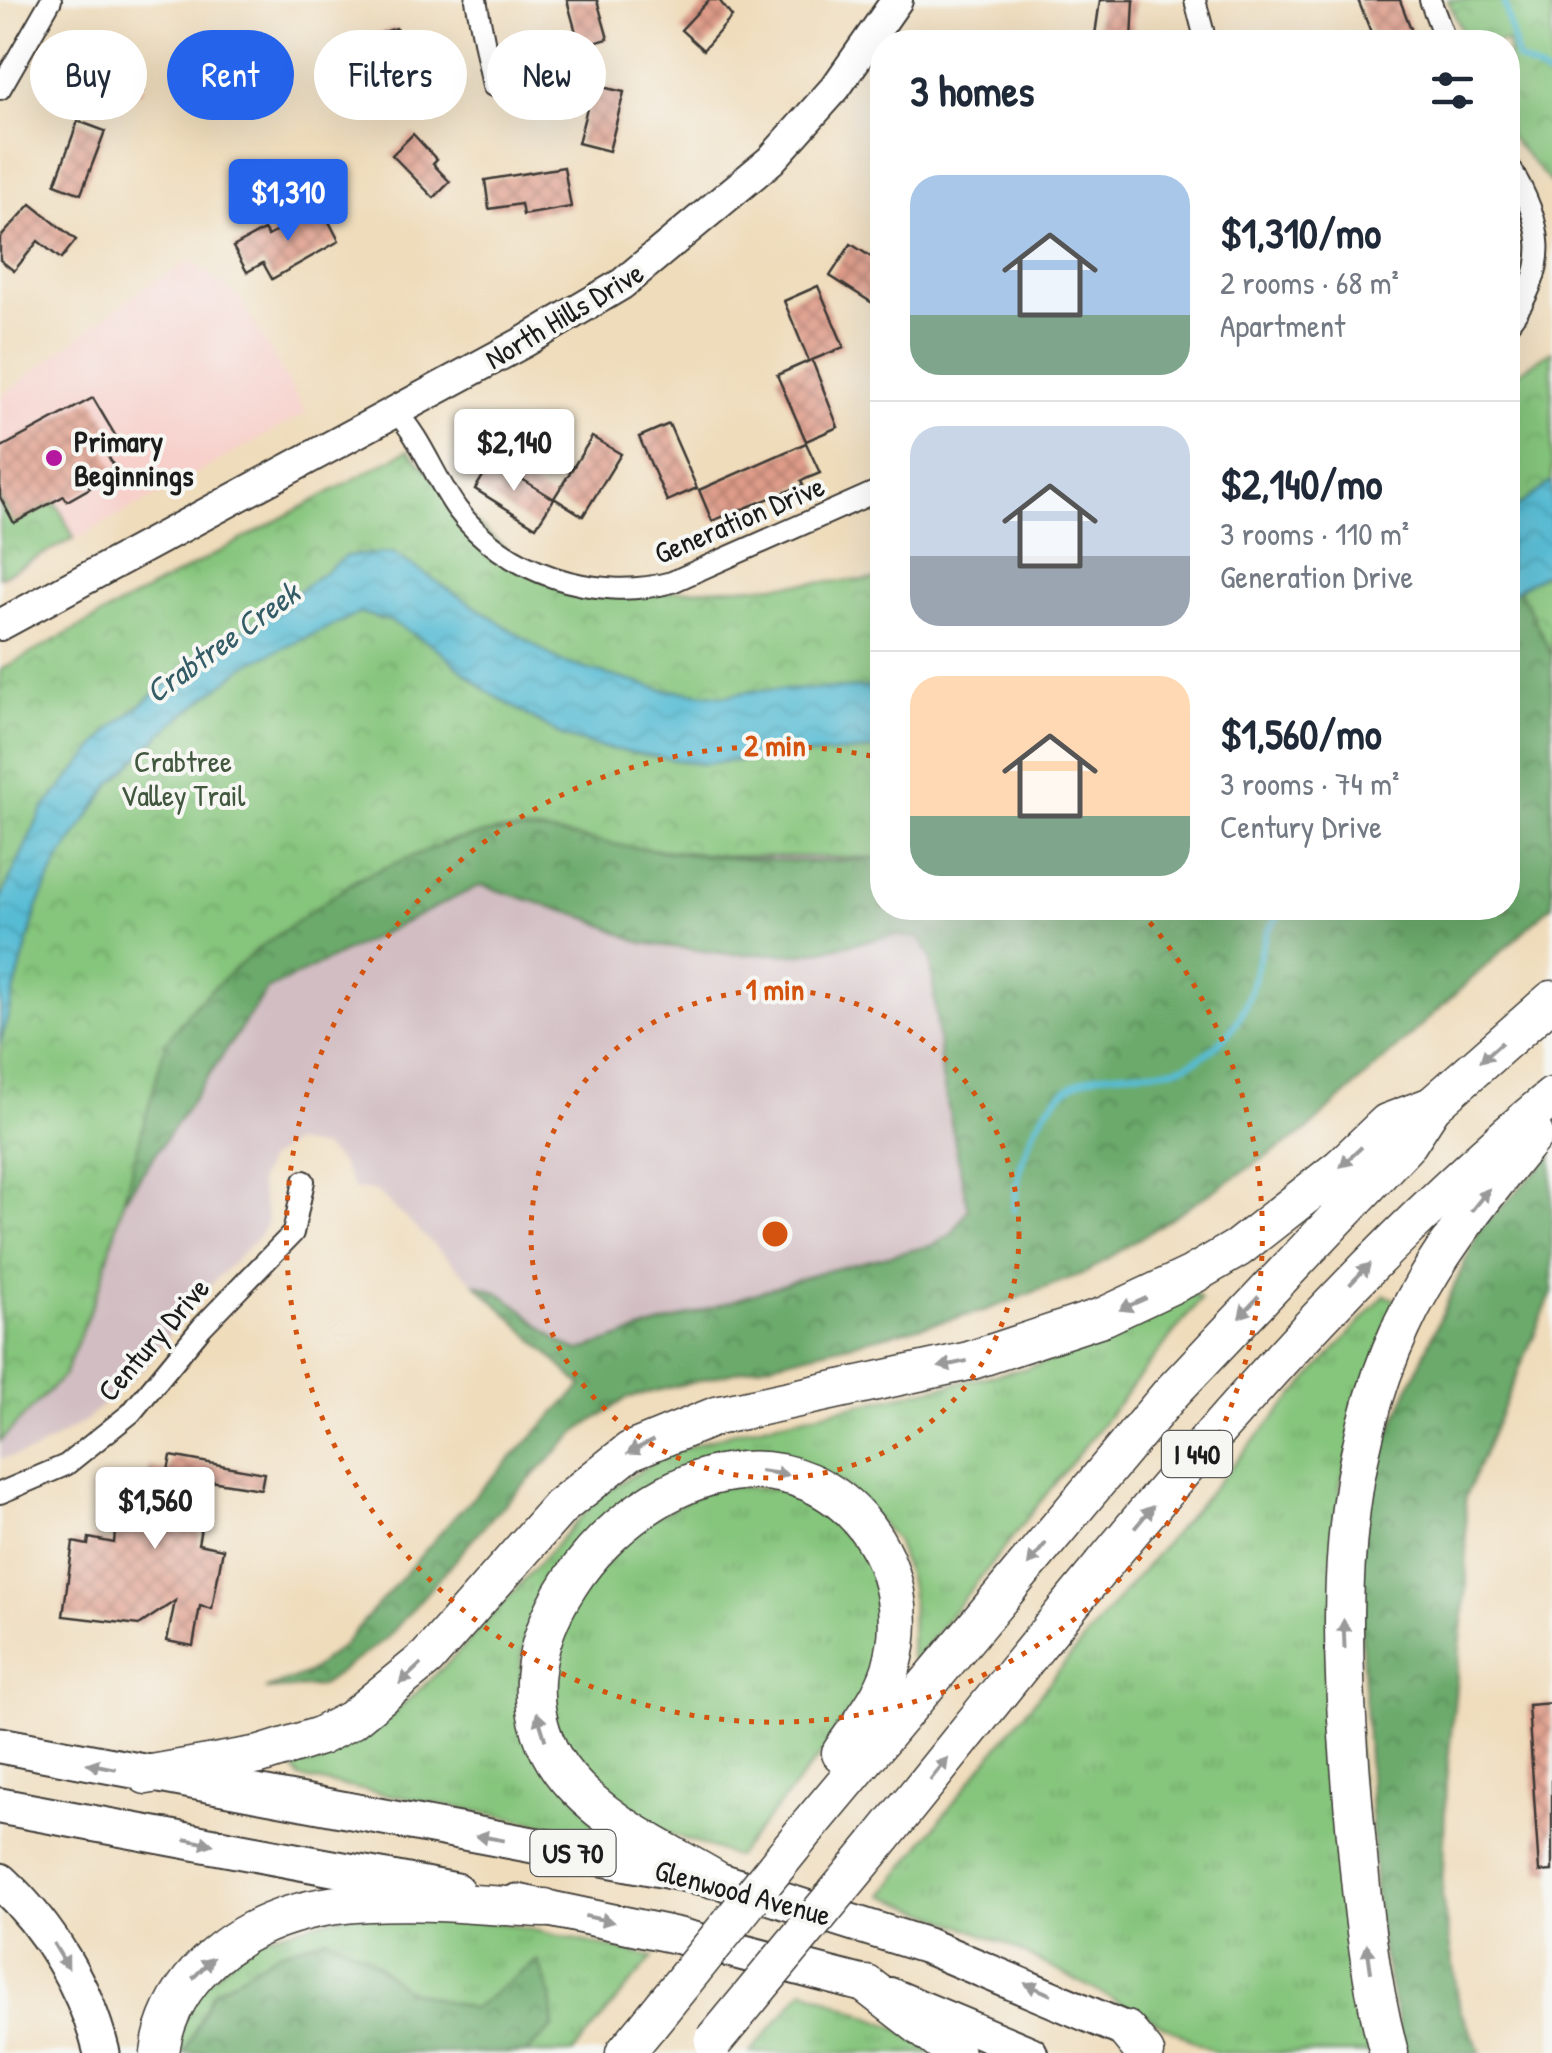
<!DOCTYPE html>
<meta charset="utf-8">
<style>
:root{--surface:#fff;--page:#f6f6f7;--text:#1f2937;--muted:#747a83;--line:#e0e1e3;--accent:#2563eb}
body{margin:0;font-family:"Patrick Hand",sans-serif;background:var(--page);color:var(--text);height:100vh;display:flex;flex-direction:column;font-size:38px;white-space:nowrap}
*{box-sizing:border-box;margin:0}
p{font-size:32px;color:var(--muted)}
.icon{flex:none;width:55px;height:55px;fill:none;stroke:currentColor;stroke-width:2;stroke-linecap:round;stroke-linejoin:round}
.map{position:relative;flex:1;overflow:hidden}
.drawer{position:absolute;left:870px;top:30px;width:650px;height:890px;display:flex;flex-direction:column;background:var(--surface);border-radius:40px;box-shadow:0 10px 40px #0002}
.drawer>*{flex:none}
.top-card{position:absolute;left:30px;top:30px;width:690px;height:90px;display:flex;gap:20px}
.price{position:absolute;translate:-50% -85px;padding:0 22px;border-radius:10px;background:#fff;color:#222;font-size:32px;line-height:65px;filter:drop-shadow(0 2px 5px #0008)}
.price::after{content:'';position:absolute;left:50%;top:60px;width:30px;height:22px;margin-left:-15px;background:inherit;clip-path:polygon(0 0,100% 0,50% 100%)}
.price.active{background:var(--accent);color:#fff}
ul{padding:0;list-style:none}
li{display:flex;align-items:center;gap:30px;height:250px;padding:0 40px}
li+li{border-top:2px solid var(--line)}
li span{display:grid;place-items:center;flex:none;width:280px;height:200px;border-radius:30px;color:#555}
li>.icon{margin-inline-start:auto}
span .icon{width:120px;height:120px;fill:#fffc;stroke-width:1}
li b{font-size:42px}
h2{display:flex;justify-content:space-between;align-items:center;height:120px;padding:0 40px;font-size:42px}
.pill{padding:0 35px;border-radius:45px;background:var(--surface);box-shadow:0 10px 40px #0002;font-size:35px;line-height:90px}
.pill.active{background:var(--accent);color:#fff}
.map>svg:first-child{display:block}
</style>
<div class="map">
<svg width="1552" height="2053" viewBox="0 0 1552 2053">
<defs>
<pattern id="grass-tufts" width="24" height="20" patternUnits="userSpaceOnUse" patternTransform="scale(2.5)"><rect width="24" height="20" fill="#85c57c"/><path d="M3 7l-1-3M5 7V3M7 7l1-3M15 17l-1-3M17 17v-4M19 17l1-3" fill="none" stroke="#72a96b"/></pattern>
<pattern id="forest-crowns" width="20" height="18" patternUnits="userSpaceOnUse" patternTransform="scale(2.5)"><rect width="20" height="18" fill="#6caa6c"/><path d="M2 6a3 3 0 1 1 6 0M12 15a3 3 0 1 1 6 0" fill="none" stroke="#588a58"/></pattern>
<pattern id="park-crowns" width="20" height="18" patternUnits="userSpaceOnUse" patternTransform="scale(2.5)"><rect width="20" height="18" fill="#85c57c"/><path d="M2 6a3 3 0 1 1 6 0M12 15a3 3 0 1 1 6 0" fill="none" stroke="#72a96b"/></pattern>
<pattern id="water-waves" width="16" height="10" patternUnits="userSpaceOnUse" patternTransform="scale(2.5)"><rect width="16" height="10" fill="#56bcd4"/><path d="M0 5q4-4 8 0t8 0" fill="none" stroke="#4aa1b5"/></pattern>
<pattern id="building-cross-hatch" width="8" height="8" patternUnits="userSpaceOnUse" patternTransform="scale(2.5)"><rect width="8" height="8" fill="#df9c89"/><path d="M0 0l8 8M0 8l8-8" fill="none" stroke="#b47e6f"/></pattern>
</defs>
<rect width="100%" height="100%" fill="#f6f6f2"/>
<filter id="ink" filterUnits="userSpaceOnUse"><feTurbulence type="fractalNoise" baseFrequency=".01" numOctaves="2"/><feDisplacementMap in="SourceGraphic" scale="20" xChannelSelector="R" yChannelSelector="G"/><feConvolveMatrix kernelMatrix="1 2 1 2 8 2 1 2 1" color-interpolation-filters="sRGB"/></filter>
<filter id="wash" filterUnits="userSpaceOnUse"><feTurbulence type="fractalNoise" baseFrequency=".0048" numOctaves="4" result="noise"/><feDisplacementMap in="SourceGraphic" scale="40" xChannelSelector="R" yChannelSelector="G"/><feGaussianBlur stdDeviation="2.25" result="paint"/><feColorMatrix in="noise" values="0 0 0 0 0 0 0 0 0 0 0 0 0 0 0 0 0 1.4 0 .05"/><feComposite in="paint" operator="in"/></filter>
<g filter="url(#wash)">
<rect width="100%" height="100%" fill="#efdcbb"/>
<polygon fill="#f7d0cb" points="190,261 239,297 306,413 0,581 0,397 145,287"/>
<polygon fill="#d2bec2" points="1508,566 1552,645 1552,898 1248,1146 583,1386 376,1191 354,1189 341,1164 323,1148 291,1143 268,1160 258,1181 268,1221 257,1238 193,1302 146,1365 85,1421 33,1452 0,1459 0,1440 152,1088 193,1006 357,879 449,841 540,831 631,847 864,860 882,908 1508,908"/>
<g fill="url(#grass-tufts)" stroke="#50704c" stroke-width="2.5">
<polygon points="1194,1294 1201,1299 915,1660 911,1658 912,1591 896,1540 843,1484 718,1464 560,1575 522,1651 521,1712 603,1835 300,1778 292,1768 381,1725 449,1662 600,1496 667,1454 737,1431 1027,1368 1086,1347"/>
<path d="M1385 1295 1398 1301 1340 1486 1378 2053H1217L1002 1942 883 1895C1039 1687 1209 1487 1385 1295Z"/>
<polygon points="715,1486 795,1489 839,1514 881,1576 879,1672 857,1711 736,1857 645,1825 584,1783 545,1704 559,1618 637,1527"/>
<polygon points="363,1910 502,1923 653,1957 573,2053 173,2053 192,1995 255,1939"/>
<polygon points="804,1989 895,2027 935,2053 750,2053"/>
</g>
<g fill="url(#forest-crowns)" stroke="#446344" stroke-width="2.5">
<path d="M1519 588 1552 656V905L1305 1132 1087 1272 981 1312 627 1398 578 1431 493 1516 388 1637 320 1686 265 1690 308 1673 341 1647 456 1515 582 1386 476 1284C522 1295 538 1336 579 1351L818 1273 933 1245 952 1234 968 1209 941 1072 931 958 920 938 894 935 803 954H730L642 943 590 919 481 885 267 990 124 1200C137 1149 145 1093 165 1045 177 1018 204 997 225 977 309 902 418 828 534 831 567 831 599 843 632 847 712 858 802 866 882 858V908H1508V595Z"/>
<polygon points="1552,1155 1552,1293 1465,1497 1467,1582 1446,1781 1442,1897 1460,2010 1482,2053 1404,2053 1377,1926 1359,1591 1369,1479 1480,1228"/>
<polygon points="326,1937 366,1955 404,1989 473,2009 538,1960 551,1996 554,2027 526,2053 184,2053 213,1992 279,1952"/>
</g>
<g fill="url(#park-crowns)" stroke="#50704c" stroke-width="2.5">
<polygon points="1448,0 1552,0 1552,185 1508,134 1508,42 1467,42"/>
<polygon points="1552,351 1552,656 1508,565 1508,379"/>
<polygon points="408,450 469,517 515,557 587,596 882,579 882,858 728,856 631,847 540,831 499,831 449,841 357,879 256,950 193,1006 166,1042 101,1283 64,1375 0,1441 0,670"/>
<polygon points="0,499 14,523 56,502 74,538 0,577"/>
</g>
<g fill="url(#water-waves)" stroke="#396c78" stroke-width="2.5">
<polygon points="1552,481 1552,569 1508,595 1508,514"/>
<polygon points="393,553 559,661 590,670 660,689 725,696 751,691 882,687 882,749 700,764 599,747 562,736 487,691 434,646 390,621 360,613 248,664 172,724 111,784 59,860 37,908 0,1045 0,900 43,809 111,729 202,655 269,613 346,556"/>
</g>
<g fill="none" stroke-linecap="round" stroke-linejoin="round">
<g stroke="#56bcd4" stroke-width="6">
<polyline points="1504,0 1517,59 1552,79"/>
<path d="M1014 1210C1018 1155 1041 1084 1104 1074 1153 1067 1178 1081 1219 1043 1254 1011 1251 974 1267 933 1271 924 1279 916 1285 908"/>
</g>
</g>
<g id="blocks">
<g fill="url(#building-cross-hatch)">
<polygon points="567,0 597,0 608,39 580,47"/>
<polygon points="709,0 719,0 732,17 703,50 681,30"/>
<polygon points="1100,0 1134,0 1132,42 1094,42"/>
<polygon points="1358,0 1400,0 1416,42 1375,42"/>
<polygon points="396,28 416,90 390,98 371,36"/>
<polygon points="131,47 143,91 117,99 111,81 94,86 85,63"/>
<polygon points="593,85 624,92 609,151 578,143"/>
<polygon points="78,121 105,131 81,194 55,184"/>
<polygon points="413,134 437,160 433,164 450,182 434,198 392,155"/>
<polygon points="564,167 571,207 523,215 521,204 489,209 485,180"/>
<polygon points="31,204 76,240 61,259 38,241 14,271 0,260 0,238"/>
<polygon points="321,206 339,241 272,279 263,263 247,272 233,247 264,230 268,236"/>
<polygon points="851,244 882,264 882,309 830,276"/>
<polygon points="818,286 844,347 812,360 838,427 806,441 777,375 809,361 784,301"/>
<polygon points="93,398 118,440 104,448 114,467 87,482 90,488 67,501 64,496 14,523 0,497 0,448"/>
<polygon points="669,424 697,488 667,501 639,437"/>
<polygon points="592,437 621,454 583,516 554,498"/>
<polygon points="806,443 820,473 801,481 803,485 712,521 699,490"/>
<polygon points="492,461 554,499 536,527 475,489"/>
<polygon points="171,1456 264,1473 261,1489 210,1481 198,1544 223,1549 212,1609 200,1606 193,1646 167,1641 175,1601 139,1625 63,1616 73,1542 88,1545 89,1538 114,1543 120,1486 146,1491 150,1467 168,1471"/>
<polygon points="1552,1703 1552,1871 1539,1872 1528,1705"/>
</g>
</g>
</g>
<g filter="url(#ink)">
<use href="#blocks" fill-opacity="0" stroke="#3c3934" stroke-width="2.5"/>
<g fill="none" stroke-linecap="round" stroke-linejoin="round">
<defs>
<g id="minor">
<polyline points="476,0 493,86"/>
<polyline points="1195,0 1206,42"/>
<polyline points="1430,0 1446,42"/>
<polyline points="0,89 51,0"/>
<path d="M1508 164C1545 224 1552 267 1508 324"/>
<path d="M395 411C422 439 434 477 457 509 504 573 596 603 672 582L882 489"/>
<polyline points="0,1493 66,1465 131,1413 202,1327 293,1233 304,1181"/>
</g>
<polyline id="secondary" points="0,625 524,342 622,284 771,160 836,87 897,0"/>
<polyline id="primary" points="890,1994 1031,2053"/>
<g id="trunk">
<polyline points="0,1745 714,1879 927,1946 1126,2030"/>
<polyline points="0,1806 456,1891"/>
<path d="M0 1881C49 1926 86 1988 102 2053"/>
<polyline points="517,1902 679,1936 867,1985"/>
</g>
<g id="motorway">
<polyline points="146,1775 260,1755 320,1736 351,1720 427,1658 560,1507 630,1451 716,1416 969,1361 1105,1316 1192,1275 1238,1248 1340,1168 1387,1123 1432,1106"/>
<polyline points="808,1827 1171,1393 1408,1143 1432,1106 1552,1000"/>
<path d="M877 1844C1088 1584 1293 1313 1552 1097"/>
<path d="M714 1879C661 1848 598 1820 561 1770 477 1654 611 1488 732 1472 844 1457 922 1565 891 1669 881 1701 859 1725 841 1753"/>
<polyline points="867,1985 955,2053"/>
<polyline points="1126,2030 1145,2053"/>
<path d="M160 2053C163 2023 178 1994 198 1972 286 1876 430 1904 545 1908"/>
<polyline points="625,2053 649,2024"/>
<path d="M1389 2053C1368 1974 1361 1894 1354 1813 1340 1649 1330 1481 1401 1328 1434 1255 1484 1196 1534 1134"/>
</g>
</defs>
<use href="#minor" stroke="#3c3934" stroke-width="24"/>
<use href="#secondary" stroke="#3c3934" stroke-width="34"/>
<use href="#primary" stroke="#3c3934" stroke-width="36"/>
<use href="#trunk" stroke="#3c3934" stroke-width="39"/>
<use href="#motorway" stroke="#3c3934" stroke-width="41"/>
<use href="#minor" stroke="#fff" stroke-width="20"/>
<use href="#secondary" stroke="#fff" stroke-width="30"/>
<use href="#primary" stroke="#fff" stroke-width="32"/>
<use href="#trunk" stroke="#fff" stroke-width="35"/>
<use href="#motorway" stroke="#fff" stroke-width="38"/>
<defs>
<g id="motorway-bridge">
<polyline points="649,2024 808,1827"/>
<polyline points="714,2041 877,1844"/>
</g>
</defs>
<use href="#motorway-bridge" stroke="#3c3934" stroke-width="41" stroke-linecap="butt"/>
<use href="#motorway-bridge" stroke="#fff" stroke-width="38"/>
</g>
<defs><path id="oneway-solid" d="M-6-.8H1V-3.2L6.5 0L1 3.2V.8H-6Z" transform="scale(2.5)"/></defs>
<g fill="#999">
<use href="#oneway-solid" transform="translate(1491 1052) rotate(138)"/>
<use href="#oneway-solid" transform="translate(1351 1157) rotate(137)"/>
<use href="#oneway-solid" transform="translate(1480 1200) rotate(-51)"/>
<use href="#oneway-solid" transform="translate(1360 1274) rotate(-46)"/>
<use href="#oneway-solid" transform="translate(1133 1304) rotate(156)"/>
<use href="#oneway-solid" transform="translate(1249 1307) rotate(133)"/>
<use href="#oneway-solid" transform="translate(953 1364) rotate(168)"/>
<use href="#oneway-solid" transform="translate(640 1447) rotate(153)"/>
<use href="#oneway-solid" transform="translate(774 1473) rotate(8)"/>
<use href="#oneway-solid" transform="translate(1144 1517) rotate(-50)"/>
<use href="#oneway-solid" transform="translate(1037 1554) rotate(129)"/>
<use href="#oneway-solid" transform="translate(1344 1634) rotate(-92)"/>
<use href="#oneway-solid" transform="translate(410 1674) rotate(137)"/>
<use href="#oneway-solid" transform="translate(541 1726) rotate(-107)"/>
<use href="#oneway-solid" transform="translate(101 1766) rotate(-169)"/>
<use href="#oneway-solid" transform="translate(939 1769) rotate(-51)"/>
<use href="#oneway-solid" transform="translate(490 1838) rotate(-170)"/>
<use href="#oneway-solid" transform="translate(199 1842) rotate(11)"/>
<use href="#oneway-solid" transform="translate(599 1919) rotate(12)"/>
<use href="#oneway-solid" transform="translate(61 1956) rotate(59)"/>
<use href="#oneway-solid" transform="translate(1369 1958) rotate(-98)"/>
<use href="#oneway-solid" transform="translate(203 1968) rotate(-45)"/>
<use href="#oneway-solid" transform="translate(1038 1989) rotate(-156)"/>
</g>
</g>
<g fill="none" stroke="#d4530e" stroke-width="5" stroke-dasharray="5 10">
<circle cx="775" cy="1234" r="244"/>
<path d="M1140 911A488 488 0 1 1 881 758"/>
</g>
<circle fill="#b5179e" stroke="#f6f6f2" stroke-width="4" cx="54" cy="458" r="10"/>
<g text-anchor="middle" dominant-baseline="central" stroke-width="8" stroke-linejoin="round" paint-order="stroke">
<g fill="#f6f6f2" stroke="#5d5d5c" stroke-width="2.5">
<rect x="1162" y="1431" width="70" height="46" rx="8"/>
<rect x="530.5" y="1830" width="85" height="46" rx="8"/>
</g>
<g font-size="28" font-weight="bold" fill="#1c1c1c">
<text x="1197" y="1454">I 440</text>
<text x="573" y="1853">US 70</text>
</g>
<g font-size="30" fill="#1c1c1c" stroke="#f6f6f2">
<text transform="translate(564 315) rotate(-31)">North Hills Drive</text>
<text transform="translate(739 519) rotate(-23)">Generation Drive</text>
<text transform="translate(153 1339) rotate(-49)">Century Drive</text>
<text transform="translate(743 1892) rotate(15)">Glenwood Avenue</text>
</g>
<g font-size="30" font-weight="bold" fill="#1c1c1c" stroke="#f6f6f2" text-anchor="start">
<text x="74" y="441">Primary<tspan x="74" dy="34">Beginnings</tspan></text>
</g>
<g font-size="30" fill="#41573e" stroke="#f6f6f2">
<text x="183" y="761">Crabtree<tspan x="183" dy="34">Valley Trail</tspan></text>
</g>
<g font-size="32" font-style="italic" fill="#335c66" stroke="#f6f6f2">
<text transform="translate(222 642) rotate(-36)">Crabtree Creek</text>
</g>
</g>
<circle cx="775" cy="1234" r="15" fill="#d4530e" stroke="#f6f6f2" stroke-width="5"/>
<g font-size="30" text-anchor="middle" font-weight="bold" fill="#d4530e" stroke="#f6f6f2" stroke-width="8" stroke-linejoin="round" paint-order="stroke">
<text x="775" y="756">2 min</text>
<text x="775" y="1000">1 min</text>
</g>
</svg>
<b class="price active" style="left:288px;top:244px">$1,310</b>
<b class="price" style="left:514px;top:494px">$2,140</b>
<b class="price" style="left:155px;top:1552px">$1,560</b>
<div class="top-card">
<a class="pill">Buy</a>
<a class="pill active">Rent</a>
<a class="pill">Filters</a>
<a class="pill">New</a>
</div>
<section class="drawer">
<h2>3 homes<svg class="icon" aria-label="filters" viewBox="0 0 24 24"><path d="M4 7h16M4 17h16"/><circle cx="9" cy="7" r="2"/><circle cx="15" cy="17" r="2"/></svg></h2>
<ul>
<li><span style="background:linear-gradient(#a9c7e8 70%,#7fa58c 0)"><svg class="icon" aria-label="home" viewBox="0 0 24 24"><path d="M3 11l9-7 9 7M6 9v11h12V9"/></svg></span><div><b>$1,310/mo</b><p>2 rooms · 68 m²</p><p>Apartment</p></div></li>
<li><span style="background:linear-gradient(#c9d6e8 65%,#9aa5b1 0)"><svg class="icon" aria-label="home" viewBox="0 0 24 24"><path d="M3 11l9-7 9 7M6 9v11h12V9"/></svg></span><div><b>$2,140/mo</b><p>3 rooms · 110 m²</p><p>Generation Drive</p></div></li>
<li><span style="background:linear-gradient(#ffd9b3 70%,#7fa58c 0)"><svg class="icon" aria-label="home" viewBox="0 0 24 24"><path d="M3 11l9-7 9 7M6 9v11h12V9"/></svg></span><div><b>$1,560/mo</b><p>3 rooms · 74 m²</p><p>Century Drive</p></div></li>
</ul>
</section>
</div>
